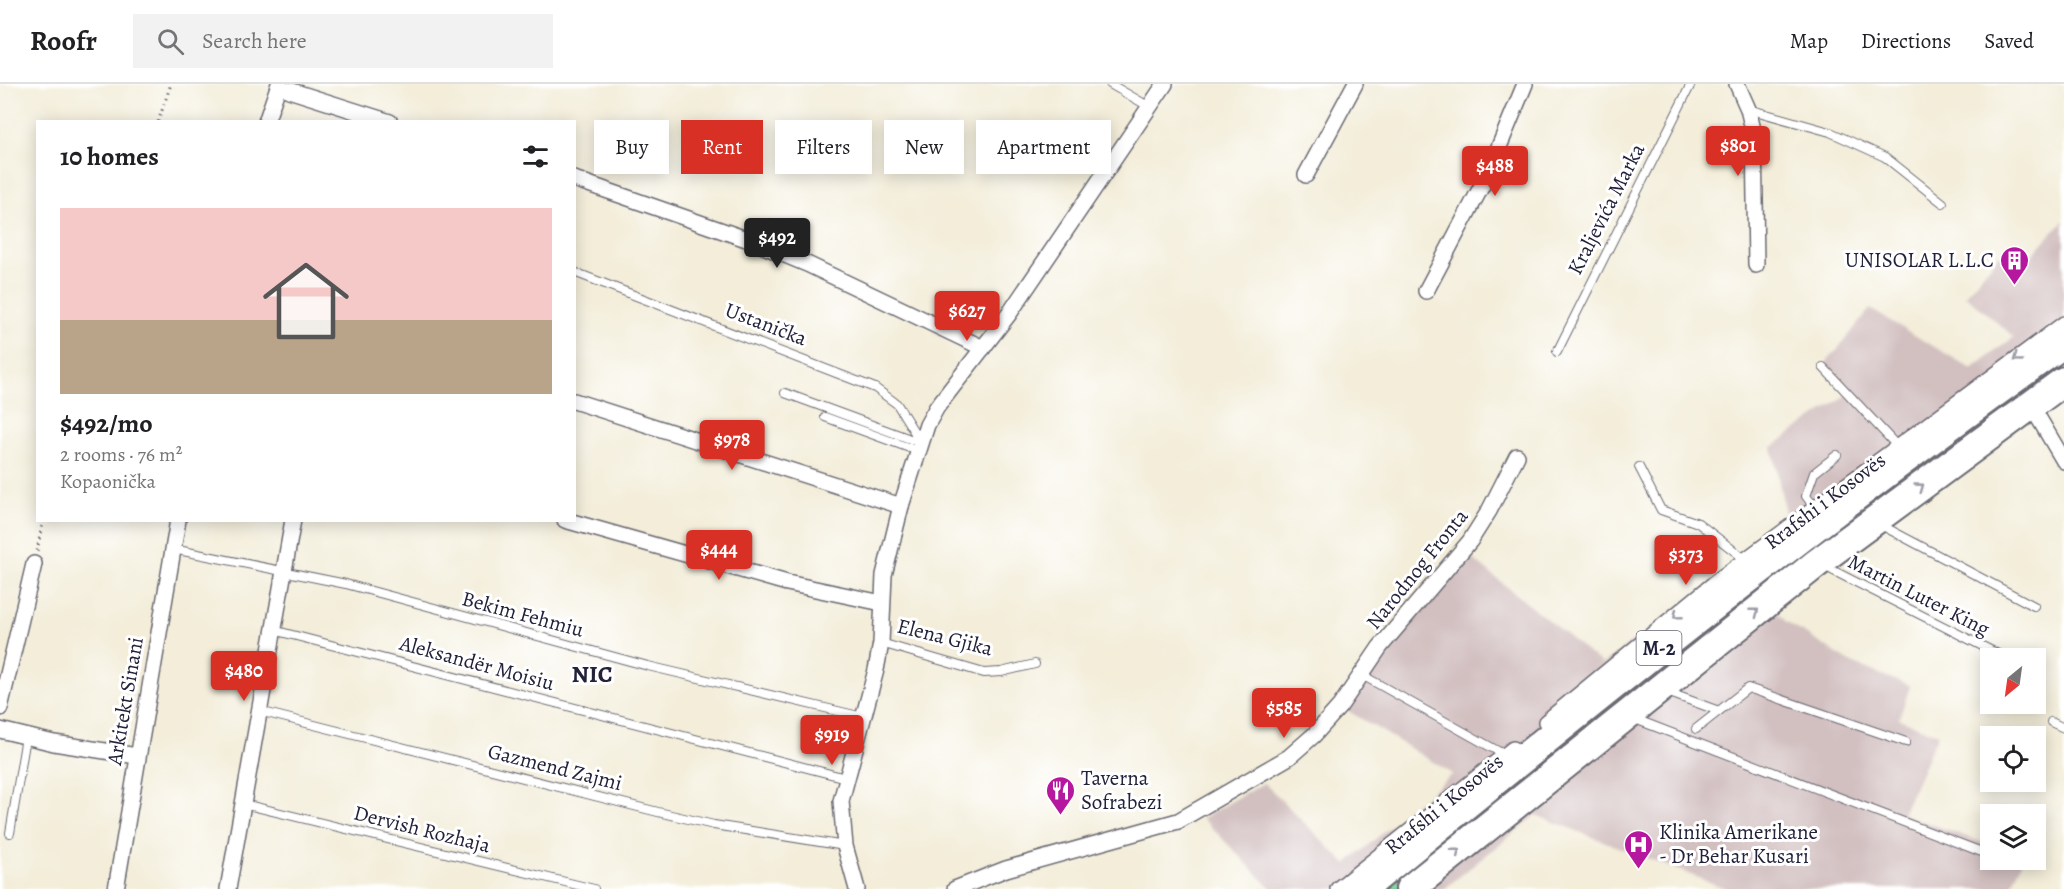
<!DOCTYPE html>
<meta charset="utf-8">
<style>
:root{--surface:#fff;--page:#f2f2f2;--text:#202124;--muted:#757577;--line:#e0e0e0;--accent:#d93025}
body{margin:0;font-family:Alegreya,serif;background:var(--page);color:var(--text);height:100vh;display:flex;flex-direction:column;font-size:22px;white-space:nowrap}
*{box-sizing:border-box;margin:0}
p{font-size:20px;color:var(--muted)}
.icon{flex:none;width:33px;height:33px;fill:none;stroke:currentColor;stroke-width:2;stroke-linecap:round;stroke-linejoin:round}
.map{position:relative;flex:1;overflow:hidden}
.side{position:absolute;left:36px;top:36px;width:540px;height:402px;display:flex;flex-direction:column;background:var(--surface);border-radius:0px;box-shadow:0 3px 15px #0003}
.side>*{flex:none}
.guide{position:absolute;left:594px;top:36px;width:570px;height:54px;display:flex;gap:12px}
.needle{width:39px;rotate:209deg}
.tools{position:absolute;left:1980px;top:564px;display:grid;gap:12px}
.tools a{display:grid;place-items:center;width:66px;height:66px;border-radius:0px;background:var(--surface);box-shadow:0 3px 15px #0003;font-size:30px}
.price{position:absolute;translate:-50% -51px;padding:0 14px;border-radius:6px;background:var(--accent);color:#fff;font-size:20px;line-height:39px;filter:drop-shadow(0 2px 3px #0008)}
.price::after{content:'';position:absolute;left:50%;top:36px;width:18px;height:14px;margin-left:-9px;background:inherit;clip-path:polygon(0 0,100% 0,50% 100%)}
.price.selected{background:#222;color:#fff}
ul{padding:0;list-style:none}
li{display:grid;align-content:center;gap:12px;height:318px;padding:0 24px}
li span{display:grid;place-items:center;height:186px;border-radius:0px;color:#555}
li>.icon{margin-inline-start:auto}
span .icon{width:108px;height:108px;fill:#fffc;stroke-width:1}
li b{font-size:26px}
h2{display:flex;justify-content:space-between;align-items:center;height:72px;padding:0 24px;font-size:26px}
.tag{padding:0 21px;border-radius:0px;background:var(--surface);box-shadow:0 3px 15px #0003;font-size:21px;line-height:54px}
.tag.selected{background:var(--accent);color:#fff}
header{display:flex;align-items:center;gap:36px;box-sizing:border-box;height:84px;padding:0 30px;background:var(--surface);border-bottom:2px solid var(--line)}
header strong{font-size:28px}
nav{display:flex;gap:33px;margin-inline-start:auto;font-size:21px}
.search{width:420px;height:54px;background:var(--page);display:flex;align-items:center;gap:15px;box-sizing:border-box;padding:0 21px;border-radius:0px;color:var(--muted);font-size:22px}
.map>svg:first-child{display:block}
</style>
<header>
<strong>Roofr</strong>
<div class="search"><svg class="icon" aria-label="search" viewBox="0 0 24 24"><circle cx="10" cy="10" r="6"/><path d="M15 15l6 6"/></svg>Search here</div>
<nav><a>Map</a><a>Directions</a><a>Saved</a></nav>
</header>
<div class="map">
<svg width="2064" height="805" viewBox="0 0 2064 805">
<rect width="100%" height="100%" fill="#fff"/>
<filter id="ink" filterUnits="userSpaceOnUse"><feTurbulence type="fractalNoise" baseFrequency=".0167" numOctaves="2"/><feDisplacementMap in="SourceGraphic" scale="12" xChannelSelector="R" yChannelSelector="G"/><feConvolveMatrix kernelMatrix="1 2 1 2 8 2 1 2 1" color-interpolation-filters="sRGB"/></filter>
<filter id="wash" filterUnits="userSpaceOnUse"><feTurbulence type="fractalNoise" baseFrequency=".008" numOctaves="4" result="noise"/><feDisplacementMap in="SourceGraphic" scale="24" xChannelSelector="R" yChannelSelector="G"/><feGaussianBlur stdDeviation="1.35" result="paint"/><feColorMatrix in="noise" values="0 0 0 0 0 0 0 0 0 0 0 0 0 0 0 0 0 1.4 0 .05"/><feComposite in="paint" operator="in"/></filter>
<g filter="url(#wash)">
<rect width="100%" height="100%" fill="#f3edd9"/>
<polygon fill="#d2bfc0" points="2064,136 2064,281 1760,508 1786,538 1852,579 1910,602 1899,635 1938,650 1902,730 1990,761 1990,776 2023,776 2010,805 1727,805 1536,731 1444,805 1272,805 1202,734 1264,699 1346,780 1453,690 1340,622 1463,467 1602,580 1788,443 1772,363 1848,310 1823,283 1870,225 1972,285 2014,253 1965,211 1999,171 2024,180"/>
<polygon fill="#71cb92" stroke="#4a7666" stroke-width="1.5" points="2064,274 2064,286 1399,805 1384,805 1772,491"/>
</g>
<g filter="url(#ink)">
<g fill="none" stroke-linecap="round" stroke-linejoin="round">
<defs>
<g id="lane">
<polyline points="1110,0 1148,22"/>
<polyline points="1748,25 1830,48 1885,73 1943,119"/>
<polyline points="574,188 875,304 897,320 921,359 785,309"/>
<polyline points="1557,268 1691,0"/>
<polyline points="1823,283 1898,363"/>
<polyline points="825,333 918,367"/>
<polyline points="1639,383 1661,426 1698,439 1746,476"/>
<polyline points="1815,424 1806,412 1814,389 1837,371"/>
<polyline points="1879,440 2034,522"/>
<polyline points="173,465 346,500 648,582 863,633"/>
<polyline points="1824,482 2006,574"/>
<polyline points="273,546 846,694"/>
<polyline points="881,559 984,589 1001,588 1035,580"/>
<polyline points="1362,591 1505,671"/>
<polyline points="1667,608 1719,627"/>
<polyline points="259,627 658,728 714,741 845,762"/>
<polyline points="1635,635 1987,770"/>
<polyline points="2051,638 2064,644"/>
<polyline points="1696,645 1748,604 1906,658"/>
<polyline points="243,720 594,805"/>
<polyline points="10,749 26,653"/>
</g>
<g id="street">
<polyline points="1737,0 1748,25 1754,50 1756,181"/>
<polyline points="289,6 390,38"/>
<polyline points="266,38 279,0"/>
<polyline points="1306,91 1355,0"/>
<polyline points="574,95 749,156 807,180 983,264"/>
<polyline points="1426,207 1487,92 1525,0"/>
<polyline points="574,317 901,422"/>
<polyline points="2031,321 2064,377"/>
<polyline points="565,436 787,499 882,519"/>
<polyline points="0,624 34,480"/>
<polyline points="1546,638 1720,495 2064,240"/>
<polyline points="0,646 54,659 137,672"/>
<polyline points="116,805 178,436"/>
<polyline points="228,805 293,436"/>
<polyline points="857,805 845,762 841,717 876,586 881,559 884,491 901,422 927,341 937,323 1009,230 1165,0"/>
<polyline points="955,805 1006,785 1178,737 1289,673 1314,651 1340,622 1380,563 1470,457 1489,427 1517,372"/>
<polyline points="1338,805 1513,665"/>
</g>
<g id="highway">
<path d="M1363 805C1592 617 1822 431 2064 259"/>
<polyline points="1410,805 1817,479 2064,297"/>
</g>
</defs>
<use href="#lane" stroke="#6b6972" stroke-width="10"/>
<use href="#street" stroke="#6b6972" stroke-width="18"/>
<use href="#highway" stroke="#6b6972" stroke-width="32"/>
<g stroke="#6b6972" stroke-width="3" stroke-dasharray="1.5 4.5" stroke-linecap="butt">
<polyline points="158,38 171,0"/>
<polyline points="37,467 43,436"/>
</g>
<use href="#lane" stroke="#fff" stroke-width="8"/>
<use href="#street" stroke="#fff" stroke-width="15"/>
<use href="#highway" stroke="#fff" stroke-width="28"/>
</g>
<defs><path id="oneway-chevron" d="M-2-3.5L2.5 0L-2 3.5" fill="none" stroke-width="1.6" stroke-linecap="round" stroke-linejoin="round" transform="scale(1.5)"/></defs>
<g stroke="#9c9ca7">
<use href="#oneway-chevron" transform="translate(2017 274) rotate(144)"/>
<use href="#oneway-chevron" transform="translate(1920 403) rotate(-36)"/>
<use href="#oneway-chevron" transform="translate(1755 528) rotate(-38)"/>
<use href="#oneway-chevron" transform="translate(1677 531) rotate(141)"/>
<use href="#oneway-chevron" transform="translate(1456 768) rotate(-39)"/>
</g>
</g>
<defs>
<symbol id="building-pin" viewBox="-11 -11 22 30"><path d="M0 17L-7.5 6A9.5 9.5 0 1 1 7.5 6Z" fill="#b5179e" stroke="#fff"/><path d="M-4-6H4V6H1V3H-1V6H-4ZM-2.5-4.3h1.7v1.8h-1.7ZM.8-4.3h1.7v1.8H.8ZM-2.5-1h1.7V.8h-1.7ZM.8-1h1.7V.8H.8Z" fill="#fff"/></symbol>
<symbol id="restaurant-pin" viewBox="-11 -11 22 30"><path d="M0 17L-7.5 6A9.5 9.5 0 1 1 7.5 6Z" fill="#b5179e" stroke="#fff"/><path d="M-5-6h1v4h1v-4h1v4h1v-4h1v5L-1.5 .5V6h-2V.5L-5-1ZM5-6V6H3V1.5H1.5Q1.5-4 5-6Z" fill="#fff"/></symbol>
<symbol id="hospital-pin" viewBox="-11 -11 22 30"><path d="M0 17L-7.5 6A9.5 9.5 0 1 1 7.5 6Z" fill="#b5179e" stroke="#fff"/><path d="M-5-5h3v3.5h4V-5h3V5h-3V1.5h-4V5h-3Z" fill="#fff"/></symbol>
</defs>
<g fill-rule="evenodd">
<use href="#building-pin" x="1998" y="160" width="33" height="45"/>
<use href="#restaurant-pin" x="1044" y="690" width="33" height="45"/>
<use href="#hospital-pin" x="1622" y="744" width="33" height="45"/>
</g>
<g text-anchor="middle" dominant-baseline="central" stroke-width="6" stroke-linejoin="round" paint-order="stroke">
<rect fill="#fff" stroke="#646476" stroke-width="1.5" x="1636.5" y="547" width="45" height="34" rx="4.5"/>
<g font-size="20" font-weight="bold" fill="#22223b">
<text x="1659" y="564">M-2</text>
</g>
<g font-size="21" fill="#22223b" stroke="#fff">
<text transform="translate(1606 125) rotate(-63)">Kraljevića Marka</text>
<text transform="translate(766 240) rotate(21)">Ustanička</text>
<text transform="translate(1825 417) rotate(-37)">Rrafshi i Kosovës</text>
<text transform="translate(1417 485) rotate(-51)">Narodnog Fronta</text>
<text transform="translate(1919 511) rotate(27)">Martin Luter King</text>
<text transform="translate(523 530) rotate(15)">Bekim Fehmiu</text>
<text transform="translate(945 553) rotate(14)">Elena Gjika</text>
<text transform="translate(477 579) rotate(15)">Aleksandër Moisiu</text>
<text transform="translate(125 617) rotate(-80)">Arkitekt Sinani</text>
<text transform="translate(555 683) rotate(14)">Gazmend Zajmi</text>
<text transform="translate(1444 720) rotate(-39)">Rrafshi i Kosovës</text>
<text transform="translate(422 745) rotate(14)">Dervish Rozhaja</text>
</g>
<g font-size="21" fill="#22223b" stroke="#fff" text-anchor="start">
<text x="1994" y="176" text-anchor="end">UNISOLAR L.L.C</text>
<text x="1081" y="694">Taverna<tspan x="1081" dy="24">Sofrabezi</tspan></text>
<text x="1659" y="748">Klinika Amerikane<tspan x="1659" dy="24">- Dr Behar Kusari</tspan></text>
</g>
<g font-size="24" font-weight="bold" fill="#22223b" stroke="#fff">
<text x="592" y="590">NIC</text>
</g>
</g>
</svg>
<div class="tools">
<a><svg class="needle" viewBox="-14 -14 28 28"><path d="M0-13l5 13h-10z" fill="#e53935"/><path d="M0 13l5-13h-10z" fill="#757577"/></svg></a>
<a><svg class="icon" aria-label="locate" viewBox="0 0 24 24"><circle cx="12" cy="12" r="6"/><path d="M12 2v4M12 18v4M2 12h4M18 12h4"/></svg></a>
<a><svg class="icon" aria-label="layers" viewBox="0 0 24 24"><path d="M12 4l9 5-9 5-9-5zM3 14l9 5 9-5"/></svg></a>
</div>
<b class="price" style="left:1738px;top:93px">$801</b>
<b class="price" style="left:1495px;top:113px">$488</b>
<b class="price selected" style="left:777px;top:185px">$492</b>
<b class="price" style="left:967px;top:258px">$627</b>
<b class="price" style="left:732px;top:387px">$978</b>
<b class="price" style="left:719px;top:497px">$444</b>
<b class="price" style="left:1686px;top:502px">$373</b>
<b class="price" style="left:244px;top:618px">$480</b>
<b class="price" style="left:1284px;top:655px">$585</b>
<b class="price" style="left:832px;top:682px">$919</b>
<div class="guide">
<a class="tag">Buy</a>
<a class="tag selected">Rent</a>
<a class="tag">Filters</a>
<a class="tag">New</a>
<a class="tag">Apartment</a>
</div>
<section class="side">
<h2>10 homes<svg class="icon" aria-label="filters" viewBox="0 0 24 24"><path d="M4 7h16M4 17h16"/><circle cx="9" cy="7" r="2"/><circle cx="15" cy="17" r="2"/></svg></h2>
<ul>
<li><span style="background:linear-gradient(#f6c9c9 60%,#b9a48a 0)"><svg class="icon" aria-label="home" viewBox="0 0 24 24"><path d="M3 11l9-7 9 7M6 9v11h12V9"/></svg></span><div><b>$492/mo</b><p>2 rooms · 76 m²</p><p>Kopaonička</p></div></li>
</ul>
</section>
</div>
